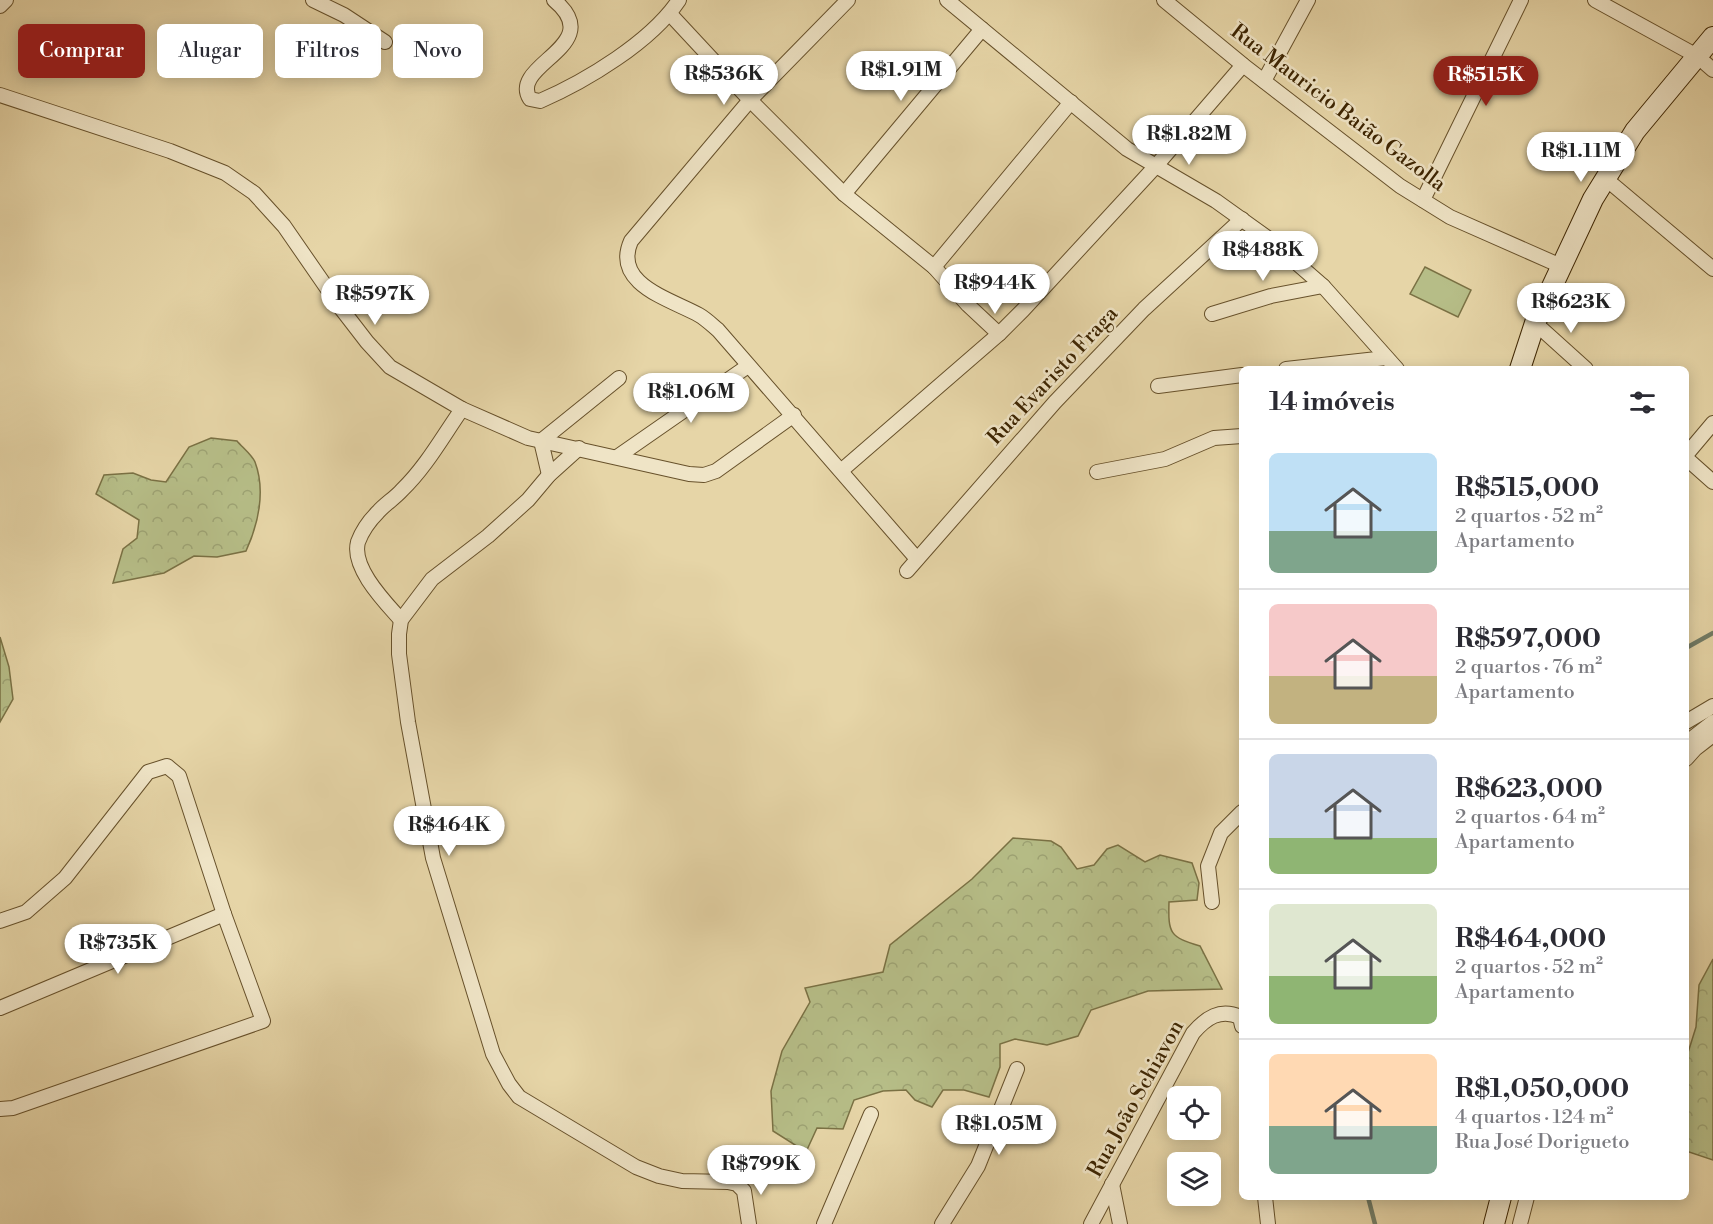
<!DOCTYPE html>
<html lang="pt">
<meta charset="utf-8">
<style>
:root{--surface:#fff;--page:#f2f2f3;--text:#2b2b33;--muted:#7c7c81;--line:#e1e1e2;--accent:#8f2418}
body{margin:0;font-family:"Libre Bodoni",serif;background:var(--page);color:var(--text);height:100vh;display:flex;flex-direction:column;font-size:22px;white-space:nowrap}
*{box-sizing:border-box;margin:0}
p{font-size:20px;color:var(--muted)}
.icon{flex:none;width:33px;height:33px;fill:none;stroke:currentColor;stroke-width:2;stroke-linecap:round;stroke-linejoin:round}
.map{position:relative;flex:1;overflow:hidden}
.details{position:absolute;left:1239px;top:366px;width:450px;height:834px;display:flex;flex-direction:column;background:var(--surface);border-radius:9px;box-shadow:0 3px 15px #0003}
.details>*{flex:none}
.top-card{position:absolute;left:18px;top:24px;width:570px;height:54px;display:flex;gap:12px}
.buttons{position:absolute;left:1167px;top:1086px;display:grid;gap:12px}
.buttons a{display:grid;place-items:center;width:54px;height:54px;border-radius:9px;background:var(--surface);box-shadow:0 3px 15px #0003;font-size:30px}
.price{position:absolute;translate:-50% -51px;padding:0 14px;border-radius:21px;background:#fff;color:#222;font-size:20px;line-height:39px;filter:drop-shadow(0 2px 3px #0008)}
.price::after{content:'';position:absolute;left:50%;top:36px;width:18px;height:14px;margin-left:-9px;background:inherit;clip-path:polygon(0 0,100% 0,50% 100%)}
.price.on{background:var(--accent);color:#fff}
ul{padding:0;list-style:none}
li{display:flex;align-items:center;gap:18px;height:150px;padding:0 30px}
li+li{border-top:2px solid var(--line)}
li span{display:grid;place-items:center;flex:none;width:168px;height:120px;border-radius:9px;color:#555}
li>.icon{margin-inline-start:auto}
span .icon{width:72px;height:72px;fill:#fffc;stroke-width:1}
li b{font-size:26px}
h2{display:flex;justify-content:space-between;align-items:center;height:72px;padding:0 30px;font-size:26px}
.pill{padding:0 21px;border-radius:9px;background:var(--surface);box-shadow:0 3px 15px #0003;font-size:21px;line-height:54px}
.pill.on{background:var(--accent);color:#fff}
.map>svg:first-child{display:block}
</style>
<div class="map">
<svg width="1713" height="1224" viewBox="0 0 1713 1224">
<defs>
<pattern id="forest-crowns" width="20" height="18" patternUnits="userSpaceOnUse" patternTransform="scale(1.5)"><rect width="20" height="18" fill="#b6bd87"/><path d="M2 6a3 3 0 1 1 6 0M12 15a3 3 0 1 1 6 0" fill="none" stroke="#9da273"/></pattern>
</defs>
<rect width="100%" height="100%" fill="#e6d5a7"/>
<filter id="stains"><feTurbulence type="fractalNoise" baseFrequency=".00333" numOctaves="4"/><feColorMatrix values="0 0 0 0 .2 0 0 0 0 .09 0 0 0 0 .02 0 0 0 .5 -.17"/></filter>
<radialGradient id="worn" r=".72"><stop offset=".6" stop-color="#630" stop-opacity="0"/><stop offset="1" stop-color="#630" stop-opacity=".3"/></radialGradient>
<g fill="url(#forest-crowns)" stroke="#7a7144" stroke-width="1.5">
<path d="M211 438 237 441C242 447 252 455 255 462 266 491 258 525 246 551L217 557 194 556 164 573 113 583 123 549 137 538 139 520 96 494 104 475 133 473 151 480 166 482 189 447Z"/>
<polygon points="0,637 9,667 13,699 0,722"/>
<path d="M1013 838 1051 841 1061 847 1077 869 1094 865 1107 849 1118 845 1145 862 1160 855 1192 863 1199 883 1197 900 1169 902C1168 934 1170 937 1200 946L1222 989 1148 991 1091 1010 1078 1036 1047 1045 1015 1039 1000 1044V1067L989 1097 964 1090H943L932 1107 915 1100 906 1090 883 1091 854 1100 843 1129 817 1128 806 1152 773 1131 771 1091 782 1051 810 1002 805 988 883 972 890 945 972 879Z"/>
<polygon points="1713,959 1713,1160 1686,1151 1686,1059 1696,1027 1699,985"/>
</g>
<polygon fill="#b6bd87" stroke="#7a7144" stroke-width="1.5" points="1425,267 1471,290 1458,317 1410,294"/>
<g fill="none" stroke-linecap="round" stroke-linejoin="round">
<g stroke="#727d67" stroke-width="4.5">
<polyline points="1686,648 1713,633"/>
<polyline points="1368,1197 1375,1224"/>
</g>
<defs>
<g id="street">
<polyline points="313,0 344,15 385,42"/>
<path d="M554 0C609 46 508 64 530 99L540 101C586 81 651 42 679 0"/>
<path d="M848 0 750 100 631 241C612 284 670 299 699 315 706 319 712 325 718 330L917 559"/>
<polyline points="947,0 1127,149 1216,201 1269,239 1323,286 1397,369"/>
<polyline points="1164,0 1243,65 1400,186 1450,217 1561,266"/>
<polyline points="1595,0 1697,56 1713,70"/>
<polyline points="0,6 6,0"/>
<polyline points="670,14 750,100 844,194 934,267 968,305 999,334"/>
<polyline points="1264,81 1308,0"/>
<polyline points="0,95 170,151 225,173 254,193 284,226 340,307 367,342 390,367 462,409 528,438 689,474 704,475 716,471 794,415"/>
<polyline points="1606,179 1713,269"/>
<polyline points="844,194 982,29"/>
<polyline points="1423,200 1521,0"/>
<polyline points="934,267 1071,102"/>
<polyline points="1212,314 1271,296 1323,286"/>
<polyline points="1535,323 1586,369"/>
<polyline points="1286,369 1386,358"/>
<polyline points="1158,386 1242,375"/>
<polyline points="579,448 549,475 528,500 488,536 432,579 401,620 399,634 399,654 408,722 433,858 493,1054 509,1084 519,1097 636,1167 659,1176 682,1181 728,1182 737,1184 744,1191 749,1224"/>
<polyline points="1686,455 1713,423"/>
<polyline points="617,457 748,366"/>
<polyline points="1686,458 1713,482"/>
<polyline points="842,470 999,334 1023,310 1155,167 1243,65"/>
<polyline points="1097,472 1165,459 1214,438 1242,436"/>
<polyline points="549,475 541,441 619,378"/>
<polyline points="907,571 1055,402 1144,309 1242,219"/>
<path d="M401 620C386 603 351 568 358 542 362 531 370 520 378 512 385 504 395 498 402 490 426 467 443 436 462 409"/>
<polyline points="1686,722 1713,706"/>
<polyline points="1686,743 1713,722"/>
<polyline points="1686,759 1695,749 1713,735"/>
<polyline points="1212,902 1208,866 1221,833 1242,812"/>
<polyline points="0,921 26,912 65,878 148,772 167,766 179,776 224,914 263,1021 13,1108 0,1109"/>
<polyline points="0,1008 224,914"/>
<polyline points="1112,1184 1120,1224"/>
<polyline points="1265,1197 1268,1224"/>
<polyline points="824,1224 871,1114"/>
<polyline points="942,1224 978,1166 1017,1069"/>
<path d="M1091 1224 1193 1033C1206 1018 1220 1008 1240 1017L1242 1026"/>
<polyline points="1520,1224 1527,1197"/>
</g>
<g id="secondary">
<polyline points="1520,369 1535,323 1593,199 1635,131 1713,37"/>
<polyline points="1494,1224 1501,1197"/>
</g>
</defs>
<use href="#street" stroke="#67512b" stroke-width="16"/>
<use href="#secondary" stroke="#3d2502" stroke-width="22"/>
<use href="#street" stroke="#efe4c6" stroke-width="14"/>
<use href="#secondary" stroke="#efe4c6" stroke-width="20"/>
</g>
<g text-anchor="middle" dominant-baseline="central" stroke-width="5" stroke-linejoin="round" paint-order="stroke">
<g font-size="21" fill="#3d2502" stroke="#efe4c6">
<text transform="translate(1338 108) rotate(37)">Rua Mauricio Baião Gazolla</text>
<text transform="translate(1053 376) rotate(-47)">Rua Evaristo Fraga</text>
<text transform="translate(1136 1099) rotate(-61)">Rua João Schiavon</text>
</g>
</g>
<rect width="100%" height="100%" filter="url(#stains)"/>
<rect width="100%" height="100%" fill="url(#worn)"/>
</svg>
<div class="buttons">
<a><svg class="icon" aria-label="locate" viewBox="0 0 24 24"><circle cx="12" cy="12" r="6"/><path d="M12 2v4M12 18v4M2 12h4M18 12h4"/></svg></a>
<a><svg class="icon" aria-label="layers" viewBox="0 0 24 24"><path d="M12 4l9 5-9 5-9-5zM3 14l9 5 9-5"/></svg></a>
</div>
<b class="price" style="left:901px;top:102px">R$1.91M</b>
<b class="price" style="left:724px;top:106px">R$536K</b>
<b class="price on" style="left:1486px;top:107px">R$515K</b>
<b class="price" style="left:1189px;top:166px">R$1.82M</b>
<b class="price" style="left:1581px;top:183px">R$1.11M</b>
<b class="price" style="left:1263px;top:282px">R$488K</b>
<b class="price" style="left:995px;top:315px">R$944K</b>
<b class="price" style="left:375px;top:326px">R$597K</b>
<b class="price" style="left:1571px;top:334px">R$623K</b>
<b class="price" style="left:691px;top:424px">R$1.06M</b>
<b class="price" style="left:449px;top:857px">R$464K</b>
<b class="price" style="left:118px;top:975px">R$735K</b>
<b class="price" style="left:999px;top:1156px">R$1.05M</b>
<b class="price" style="left:761px;top:1196px">R$799K</b>
<div class="top-card">
<a class="pill on">Comprar</a>
<a class="pill">Alugar</a>
<a class="pill">Filtros</a>
<a class="pill">Novo</a>
</div>
<section class="details">
<h2>14 imóveis<svg class="icon" aria-label="filters" viewBox="0 0 24 24"><path d="M4 7h16M4 17h16"/><circle cx="9" cy="7" r="2"/><circle cx="15" cy="17" r="2"/></svg></h2>
<ul>
<li><span style="background:linear-gradient(#bfe0f5 65%,#7fa58c 0)"><svg class="icon" aria-label="home" viewBox="0 0 24 24"><path d="M3 11l9-7 9 7M6 9v11h12V9"/></svg></span><div><b>R$515,000</b><p>2 quartos · 52 m²</p><p>Apartamento</p></div></li>
<li><span style="background:linear-gradient(#f6c9c9 60%,#c2b280 0)"><svg class="icon" aria-label="home" viewBox="0 0 24 24"><path d="M3 11l9-7 9 7M6 9v11h12V9"/></svg></span><div><b>R$597,000</b><p>2 quartos · 76 m²</p><p>Apartamento</p></div></li>
<li><span style="background:linear-gradient(#c9d6e8 70%,#8fb573 0)"><svg class="icon" aria-label="home" viewBox="0 0 24 24"><path d="M3 11l9-7 9 7M6 9v11h12V9"/></svg></span><div><b>R$623,000</b><p>2 quartos · 64 m²</p><p>Apartamento</p></div></li>
<li><span style="background:linear-gradient(#dfe7d0 60%,#8fb573 0)"><svg class="icon" aria-label="home" viewBox="0 0 24 24"><path d="M3 11l9-7 9 7M6 9v11h12V9"/></svg></span><div><b>R$464,000</b><p>2 quartos · 52 m²</p><p>Apartamento</p></div></li>
<li><span style="background:linear-gradient(#ffd9b3 60%,#7fa58c 0)"><svg class="icon" aria-label="home" viewBox="0 0 24 24"><path d="M3 11l9-7 9 7M6 9v11h12V9"/></svg></span><div><b>R$1,050,000</b><p>4 quartos · 124 m²</p><p>Rua José Dorigueto</p></div></li>
</ul>
</section>
</div>
